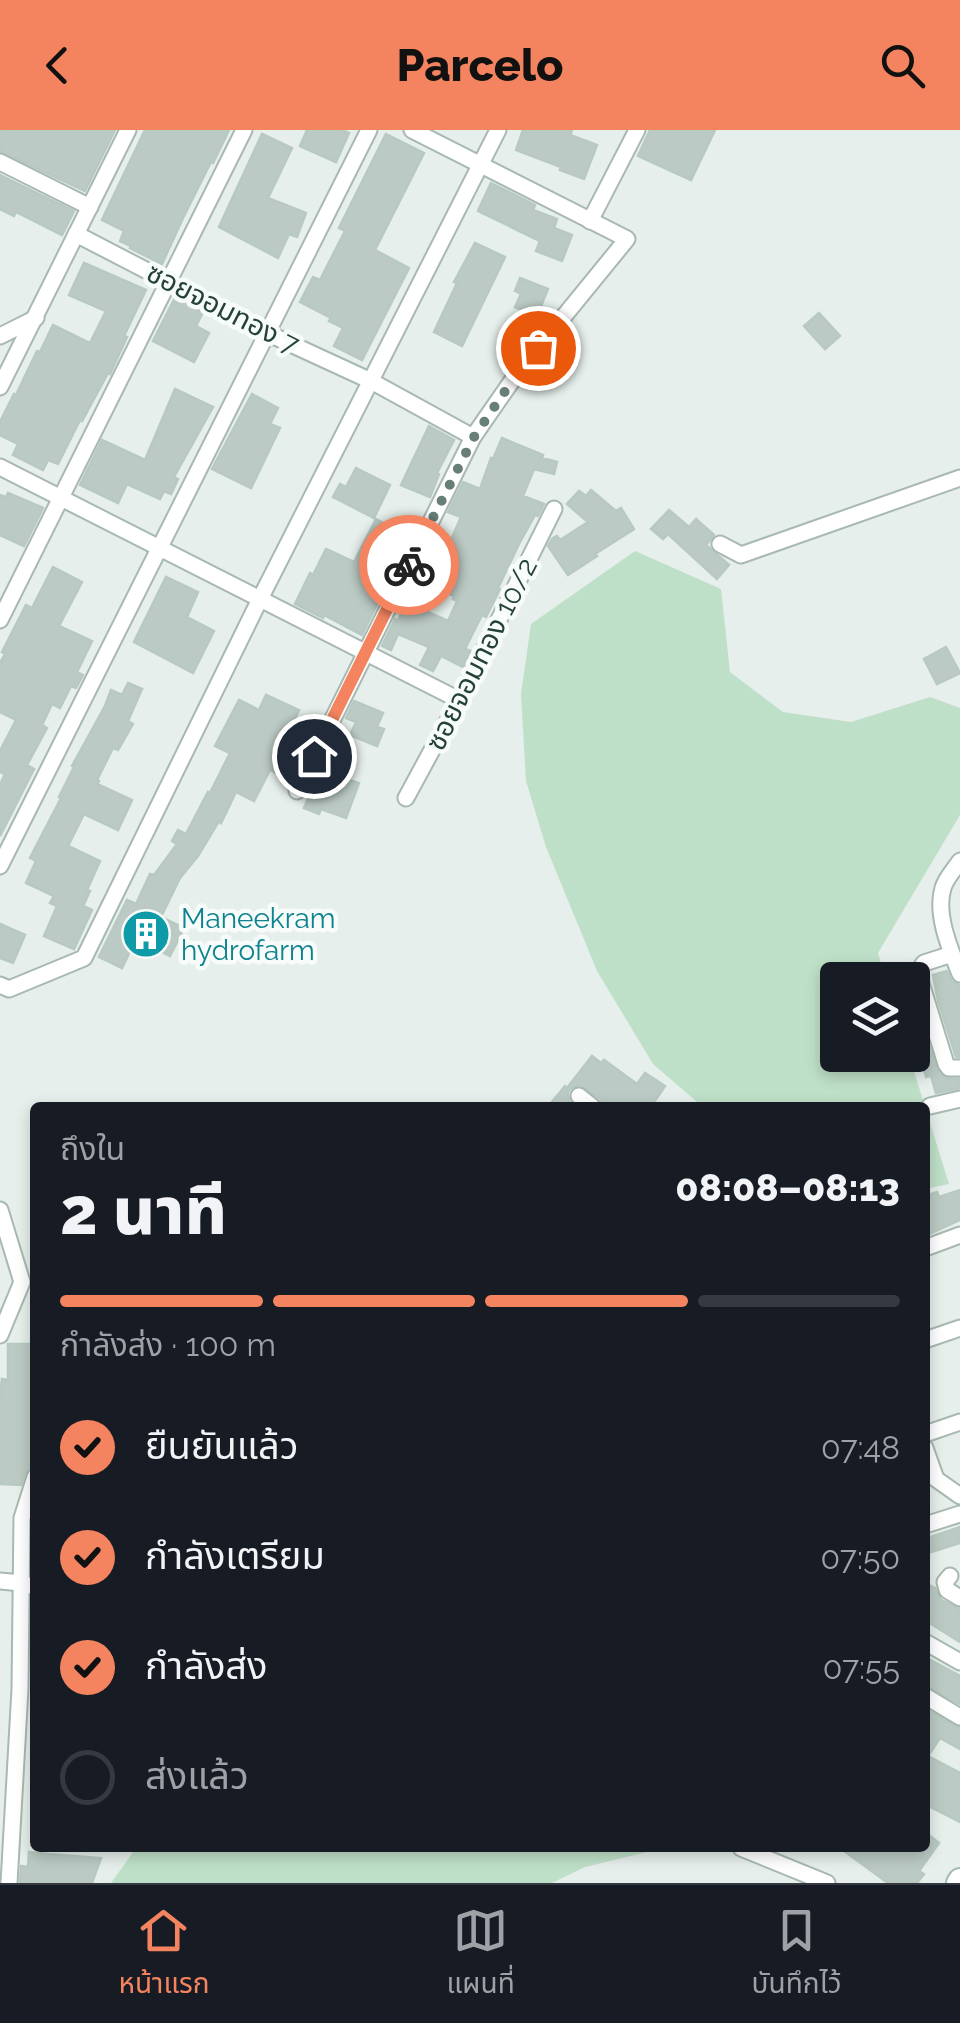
<!DOCTYPE html>
<html lang="th">
<head>
<meta charset="utf-8">
<style>
	body { margin:0; font-family:Raleway,"Noto Sans Thai",sans-serif; background:#20242c; color:#f1f3f6; height:100vh; display:flex; flex-direction:column; font-size:38px; white-space:nowrap }
	* { box-sizing:border-box; margin:0 }
	p { font-size:32px; color:#9ea1a6 }
	.icon { flex:none; width:55px; height:55px; fill:none; stroke:currentColor; stroke-width:2; stroke-linecap:round; stroke-linejoin:round }
	.map { position:relative; flex:1; overflow:hidden }
	.details { position:absolute; left:30px; top:972px; width:900px; height:750px; display:flex; flex-direction:column; background:#171b24; border-radius:10px; box-shadow:0 5px 15px #0003 }
	.details>* { flex:none }
	.tools { position:absolute; left:820px; top:832px; display:grid; gap:20px }
	.tools a { display:grid; place-items:center; width:110px; height:110px; border-radius:10px; background:#171b24; box-shadow:0 5px 15px #0003; font-size:50px }
	.pin { position:absolute; display:grid; place-items:center; width:85px; height:85px; color:#fff; margin:-42px; border:5px solid #fff; border-radius:50%; box-shadow:0 2px 10px #0007 }
	.courier { position:absolute; display:grid; place-items:center; width:100px; height:100px; margin:-50px; border:8px solid #f4845f; border-radius:50%; background:#fff; color:#222; box-shadow:0 2px 12px #0007 }
	.summary em { font-style:normal; font-weight:800 }
	.summary div { display:flex; flex-direction:column-reverse }
	.summary { display:flex; align-items:center; justify-content:space-between; height:170px; padding:0 30px }
	h1 { font-size:65px; font-weight:800; line-height:75px }
	.bar { display:grid; grid-template-columns:repeat(4,1fr); gap:15px 10px; align-content:center; height:120px; padding:0 30px }
	.bar i { height:12px; border-radius:8px; background:#363941 }
	.bar .on { background:#f4845f }
	.bar p { grid-column:span 4 }
	ol { padding:0 30px; list-style:none }
	li { display:flex; align-items:center; gap:30px; height:110px }
	li p { margin-inline-start:auto }
	li .icon { padding:10px; border-radius:50%; background:#f4845f; color:#111; stroke-width:4 }
	li:last-child { color:#9ea1a6 }
	li i { width:55px; height:55px; border:5px solid #363941; border-radius:50% }
	header { display:flex; justify-content:space-between; align-items:center; height:130px; padding:0 30px; background:#f4845f; color:#111; font-size:45px; font-weight:800 }
	.dock { display:flex; justify-content:space-around; align-items:center; height:140px; border-top:2px solid #363941; background:#171b24; font-size:28px; color:#9ea1a6 }
	.dock a { display:grid; justify-items:center; gap:5px }
	.dock .on { color:#f4845f }
	.map>svg:first-child { display:block }
	.green { fill:#bfe0c8 }
	.building { fill:#bbcac4; stroke:#b8c9c2; stroke-width:2.5 }
	.lines { fill:none; stroke-linecap:round; stroke-linejoin:round }
	.street-casing { stroke:#a8b8b2; stroke-width:19 }
	.secondary-casing { stroke:#a4bbb3; stroke-width:26 }
	.street { stroke:#fff; stroke-width:15 }
	.secondary { stroke:#fff; stroke-width:22 }
	.done { stroke:#687f78; stroke-width:10; stroke-dasharray:0 18 }
	.route { stroke:#f4845f; stroke-width:12 }
	.labels { text-anchor:middle; stroke-width:9; stroke-linejoin:round; paint-order:stroke }
	.street-label { font-size:28px; fill:#24423a; stroke:#f7fbf9 }
	.culture-label { font-size:28px; fill:#0d838f; stroke:#f7fbf9; text-anchor:start }
</style>
</head>
<body>
<header><svg class="icon" aria-label="back" viewBox="0 0 24 24"><path d="M15 5l-7 7 7 7"/></svg>Parcelo<svg class="icon" aria-label="search" viewBox="0 0 24 24"><circle cx="10" cy="10" r="6"/><path d="M15 15l6 6"/></svg></header>
<div class="map">
<svg width="960" height="1753" viewBox="0 0 960 1753">
	<rect width="100%" height="100%" fill="#e6efeb"/>
	<g class="green">
		<path d="M635 421 721 459 730 542 783 582 851 592 930 567 960 578V685L878 823 886 850H838V925H909L949 1054 925 1059V978L703 977 653 934 597 841 546 717 526 651 521 564 531 494Z"/>
		<path d="M136 1718H649L647 1722 585 1737 552 1753H111Z"/>
	</g>
	<g class="building">
		<path d="M0 0H115L85 61 0 21Z"/>
		<path d="M145 0H229L213 33 211 32 183 88 162 134 130 118 131 116 120 111 124 101 102 90Z"/>
		<path d="M307 0H342L349 3 336 32 300 16Z"/>
		<path d="M523 0H572L570 5 597 15 584 49 560 40 561 37 516 20Z"/>
		<path d="M650 0H715L691 50 638 26Z"/>
		<path d="M262 4 292 18 268 68 306 83 297 107 289 104 278 128 219 97Z"/>
		<path d="M386 4 424 23 375 120 409 138 362 230 334 216 343 198 329 191 331 188 300 172 313 147 320 150 345 101 339 98Z"/>
		<path d="M0 45 74 81 62 105 16 82 14 86 0 79Z"/>
		<path d="M491 53 535 75 533 80 557 89 554 98 572 105 562 131 536 121 540 111 478 81Z"/>
		<path d="M475 113 505 127 462 216 434 202 457 153 454 152Z"/>
		<path d="M84 133 146 160 124 206 127 207 110 244 108 243 82 291 80 290 58 334 48 330 43 340 13 325 18 314 0 305V292L14 264 16 265 37 221 40 222 53 195 90 213 106 181 69 165Z"/>
		<path d="M520 148 548 159 537 186 515 177 521 164 515 161Z"/>
		<path d="M175 168 203 182 196 196 209 203 194 232 153 211Z"/>
		<path d="M819 183 840 206 825 219 804 196Z"/>
		<path d="M175 259 213 277 174 347 178 349 171 364 164 361 160 369 127 354 118 373 80 355 102 310 145 330Z"/>
		<path d="M252 264 278 278 270 294 280 298 251 358 212 339Z"/>
		<path d="M429 296 454 310 437 343 439 344 430 367 401 355Z"/>
		<path d="M502 308 543 325 542 328 557 332 554 344 534 339 523 366 544 374 538 386 535 385 519 414 498 458 500 459 486 487 482 485 465 519 471 521 463 537 441 526 433 541 420 535 429 517 398 504 391 520 382 516 395 489 398 491 406 472 448 491 457 471 453 469 454 466 429 455 436 440 433 438 438 426 443 428 461 387 448 382 463 352 480 359 491 328 493 329Z"/>
		<path d="M356 338 390 355 374 388 333 367 340 354 346 357Z"/>
		<path d="M591 360 616 381 621 378 634 399 595 424 597 426 568 445 548 416 552 409 557 406 560 410 588 392 567 374 579 361 586 366Z"/>
		<path d="M8 363 43 378 24 416 0 405V365L6 367Z"/>
		<path d="M669 380 689 397 696 389 714 405 706 415 729 435 717 449 668 404 663 409 651 399Z"/>
		<path d="M376 389 407 406 388 441 374 435 366 455 383 462 362 505 324 485 323 488 295 474 310 443 313 445 326 419 354 432Z"/>
		<path d="M53 437 82 452 59 496 92 511 77 542 83 545 76 558 71 556 60 578 52 574 42 595 47 598 27 635 34 639 0 706V655L5 644 0 642V621L16 590 0 582V533L5 524 2 522 26 475 32 478Z"/>
		<path d="M166 447 198 462 187 487 214 501 193 543 134 512Z"/>
		<path d="M946 517 960 543 937 554 924 529Z"/>
		<path d="M128 553 142 559 128 591 133 594 118 620 113 618 97 650 99 651 97 654 132 670 118 700 84 684 68 716 100 731 87 760 90 761 83 776 92 780 74 819 44 806 57 776 50 773 54 766 26 753 36 731 30 728 61 668 59 667 74 637 72 636 105 576 111 560 122 565Z"/>
		<path d="M266 565 299 580 284 613 304 622 290 650 270 640 254 671 236 662 221 693 219 691 198 726 180 748 161 787 184 798 170 826 136 809 122 838 99 827 127 770 136 774 150 744 154 745 177 714 172 711 178 700 186 704 208 662 210 663 230 623 215 616 239 570 259 580Z"/>
		<path d="M354 571 383 583 377 597 384 599 377 616 350 605 356 592 346 588Z"/>
		<path d="M320 641 359 653 346 688 321 679 319 684 304 678Z"/>
		<path d="M0 794 25 805 13 833 0 828Z"/>
		<path d="M947 841 952 852 959 855 960 860V927H956L938 871 933 845Z"/>
		<path d="M916 877 937 940 945 948 960 949V958L936 963 931 946 926 947 912 896V878Z"/>
		<path d="M592 926 601 933 604 930 637 954 645 943 665 956 650 978H605L601 969 580 955 571 958 568 963 569 971 575 978H547L565 956 567 958Z"/>
		<path d="M960 1060V1090L925 1106V1066L937 1062 939 1067Z"/>
		<path d="M8 1214H35L34 1336 27 1339 21 1355 0 1354V1266L2 1249 8 1250Z"/>
		<path d="M960 1397V1413L925 1424V1409Z"/>
		<path d="M925 1453 935 1458 941 1470 960 1479V1512L925 1490Z"/>
		<path d="M925 1527 960 1546V1574L925 1555Z"/>
		<path d="M925 1579 960 1598V1619L940 1608 928 1626 960 1643V1692L925 1674Z"/>
		<path d="M925 1702 939 1713 919 1741 924 1744 917 1753H888L840 1718H925Z"/>
		<path d="M29 1722 48 1724 101 1728 92 1753H20L21 1736 28 1737Z"/>
	</g>
	<g class="lines">
		<g class="street-casing">
			<g id="street">
				<path d="M0 32 90 77"/>
				<path d="M590 91 637 0"/>
				<path d="M76 104 267 203 371 251 473 307"/>
				<path d="M0 206 36 188"/>
				<path d="M0 257 128 0"/>
				<path d="M0 337 459 570"/>
				<path d="M720 414 741 425 960 348"/>
				<path d="M0 490 244 0"/>
				<path d="M297 661 473 307 516 245 627 109 412 0"/>
				<path d="M406 668 459 570 554 379"/>
				<path d="M960 731C954 740 946 748 943 758 935 784 950 819 960 844"/>
				<path d="M0 736 369 0"/>
				<path d="M952 824 924 833 920 839 921 853 946 934 949 938H960"/>
				<path d="M0 855 9 859 84 828 260 469 498 0"/>
				<path d="M579 966 594 978"/>
				<path d="M930 976 960 969"/>
				<path d="M0 1080 22 1152 0 1205"/>
				<path d="M925 1118 960 1105"/>
				<path d="M925 1210 960 1198"/>
				<path d="M925 1304 960 1292"/>
				<path d="M925 1318 936 1349 960 1366"/>
				<path d="M925 1395 960 1384"/>
				<path d="M950 1446 945 1452 947 1460 960 1468"/>
				<path d="M0 1451 21 1453 35 1457"/>
				<path d="M925 1512 960 1532"/>
				<path d="M925 1566 960 1587"/>
				<path d="M741 1718 827 1753"/>
				<path d="M9 1753 20 1559 22 1388 35 1347"/>
			</g>
		</g>
		<g class="secondary-casing">
			<path id="secondary" d="M958 1753 960 1750"/>
		</g>
		<use href="#street" class="street"/>
		<use href="#secondary" class="secondary"/>
	</g>
	<g class="lines">
		<path class="done" d="M409 435 474 307 516 245 538 218"/>
		<path class="route" d="M314 626 409 435"/>
	</g>
	<defs>
		<g id="building-disc" transform="scale(2.5)"><circle r="9.5" fill="#0f9aa8" stroke="#f7fbf9"/><path d="M-4-6H4V6H1V3H-1V6H-4ZM-2.5-4.3h1.7v1.8h-1.7ZM.8-4.3h1.7v1.8H.8ZM-2.5-1h1.7V.8h-1.7ZM.8-1h1.7V.8H.8Z" fill="#fff"/></g>
	</defs>
	<g fill-rule="evenodd">
		<use href="#building-disc" x="146" y="804"/>
	</g>
	<g class="labels">
		<g class="street-label">
			<text transform="translate(223 178) rotate(27)" y="10">ซอยจอมทอง 7</text>
			<text transform="translate(481 524) rotate(-63)" y="10">ซอยจอมทอง 10/2</text>
		</g>
		<g class="culture-label">
			<text x="181" y="798">Maneekram<tspan x="181" dy="32">hydrofarm</tspan></text>
		</g>
	</g>
</svg>
<div class="tools">
<a><svg class="icon" aria-label="layers" viewBox="0 0 24 24"><path d="M12 4l9 5-9 5-9-5zM3 14l9 5 9-5"/></svg></a>
</div>
<div class="pin" style="left:538px;top:218px;background:#ea580c"><svg class="icon" aria-label="bag" viewBox="0 0 24 24"><path d="M5 8h14l-1 12H6zM9 8a3 3 0 0 1 6 0"/></svg></div>
<div class="pin" style="left:314px;top:626px;background:#1f2937"><svg class="icon" aria-label="home" viewBox="0 0 24 24"><path d="M3 11l9-7 9 7M6 9v11h12V9"/></svg></div>
<div class="courier" style="left:409px;top:435px"><svg class="icon" aria-label="bike" viewBox="0 0 24 24"><circle cx="6" cy="16" r="4"/><circle cx="18" cy="16" r="4"/><path d="M6 16l4-8h5l3 8M10 8l3 8H6M13 5h3"/></svg></div>
<section class="details">
<div class="summary"><div><h1>2 นาที</h1><p>ถึงใน</p></div><em>08:08–08:13</em></div>
<div class="bar"><i class="on"></i><i class="on"></i><i class="on"></i><i></i><p>กำลังส่ง · 100 m</p></div>
<ol>
<li><svg class="icon" aria-label="check" viewBox="0 0 24 24"><path d="M5 12l5 5 9-10"/></svg>ยืนยันแล้ว<p>07:48</p></li>
<li><svg class="icon" aria-label="check" viewBox="0 0 24 24"><path d="M5 12l5 5 9-10"/></svg>กำลังเตรียม<p>07:50</p></li>
<li><svg class="icon" aria-label="check" viewBox="0 0 24 24"><path d="M5 12l5 5 9-10"/></svg>กำลังส่ง<p>07:55</p></li>
<li><i></i>ส่งแล้ว</li>
</ol>
</section>
</div>
<nav class="dock">
<a class="on"><svg class="icon" aria-label="home" viewBox="0 0 24 24"><path d="M3 11l9-7 9 7M6 9v11h12V9"/></svg>หน้าแรก</a>
<a><svg class="icon" aria-label="map" viewBox="0 0 24 24"><path d="M3 6l6-2 6 2 6-2v14l-6 2-6-2-6 2zM9 4v14M15 6v14"/></svg>แผนที่</a>
<a><svg class="icon" aria-label="saved" viewBox="0 0 24 24"><path d="M7 4h10v16l-5-4-5 4z"/></svg>บันทึกไว้</a>
</nav>
</body>
</html>
